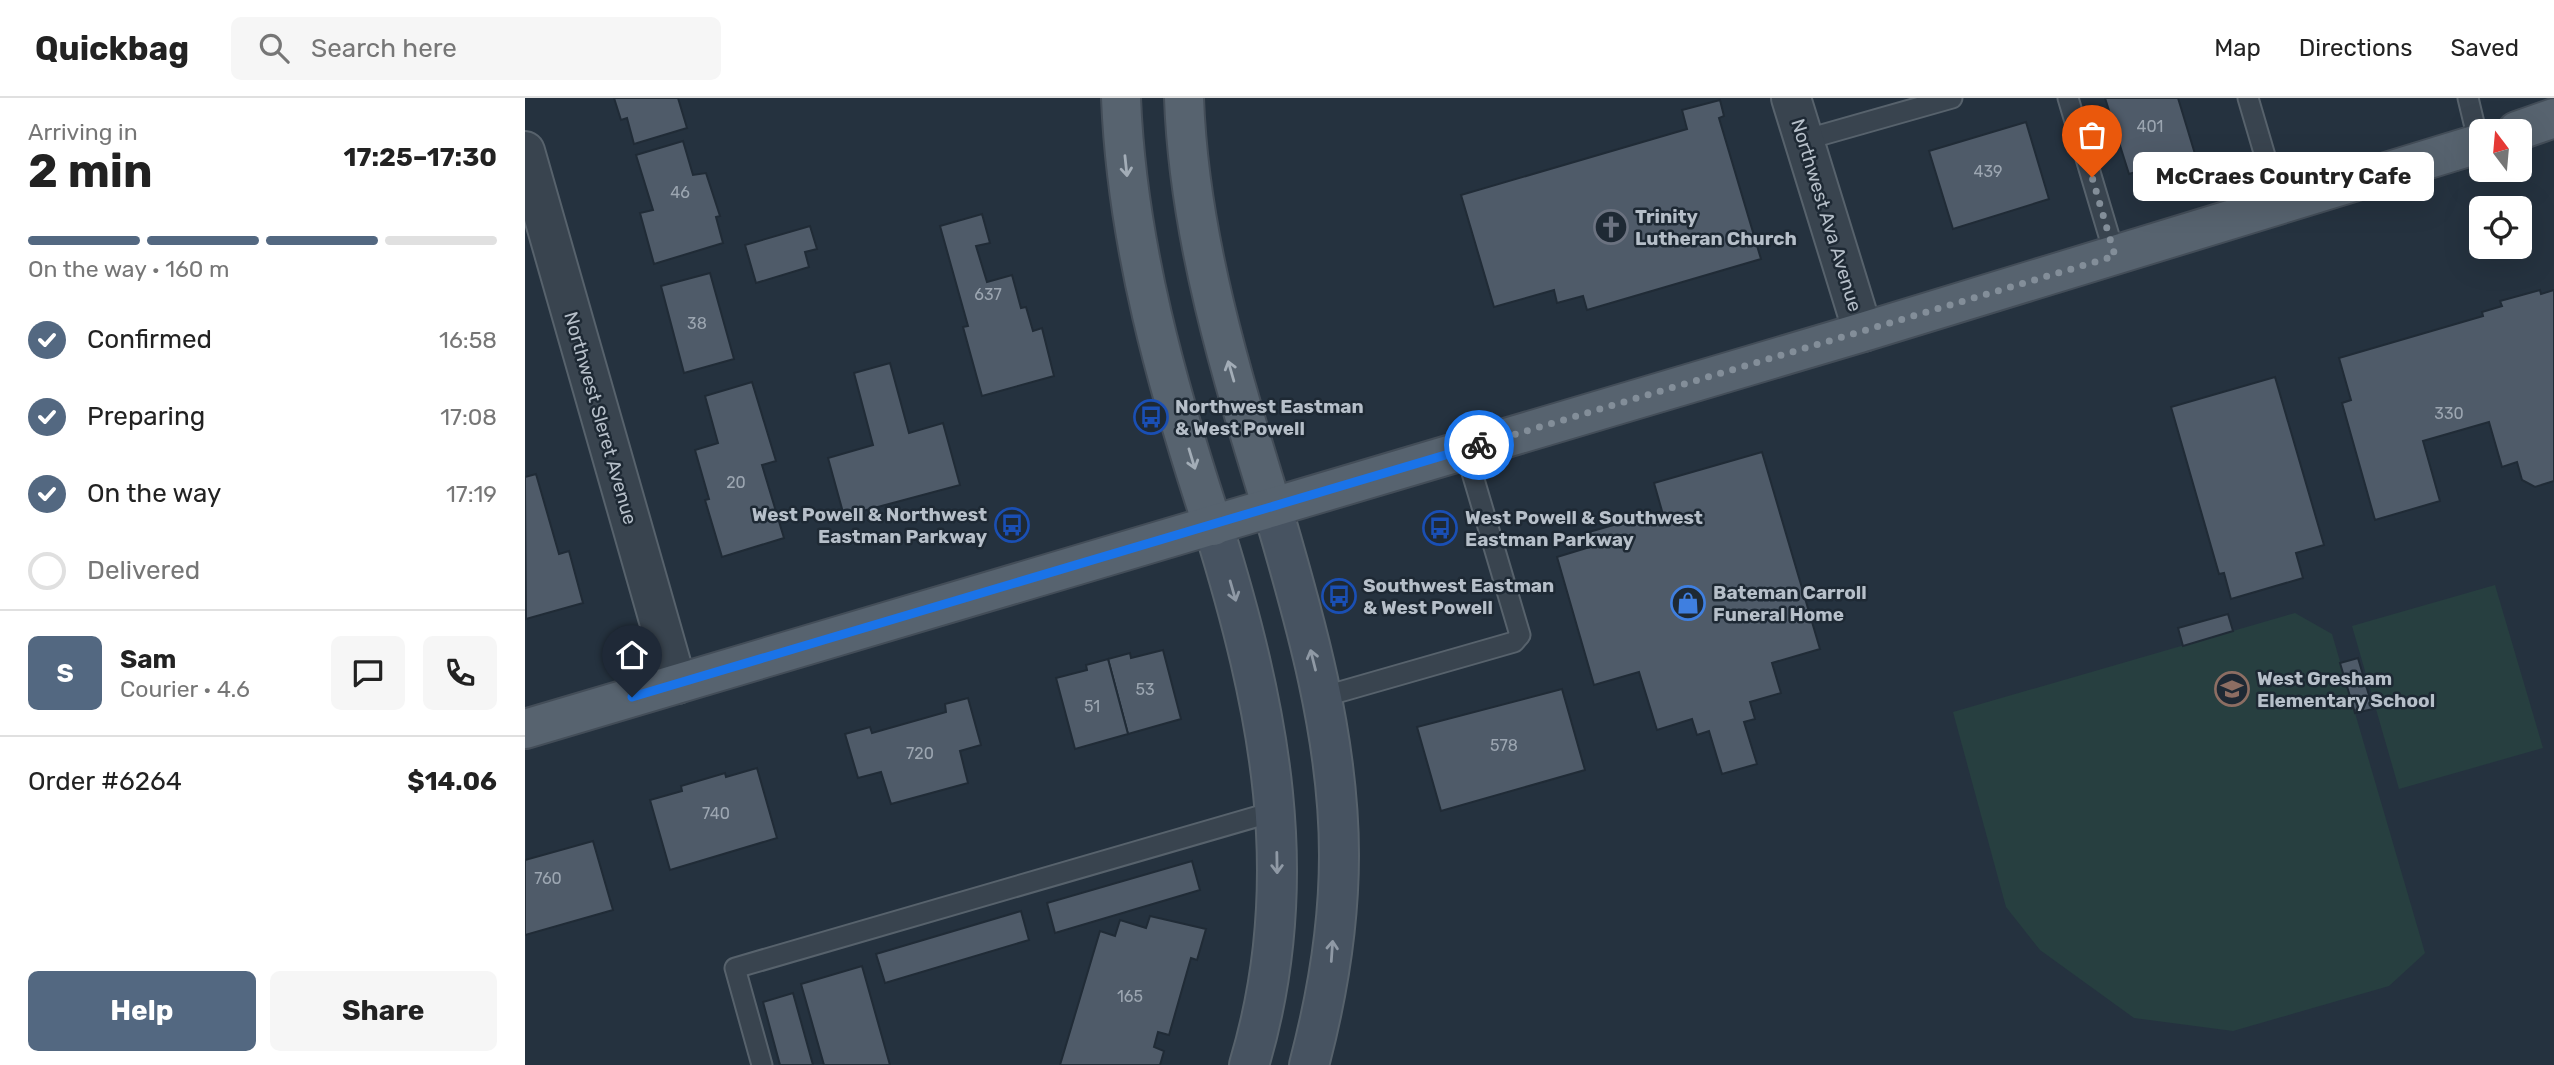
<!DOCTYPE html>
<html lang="en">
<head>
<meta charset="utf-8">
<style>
	body { margin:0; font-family:Rubik,sans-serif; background:#f6f6f6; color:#222; height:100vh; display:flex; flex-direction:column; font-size:26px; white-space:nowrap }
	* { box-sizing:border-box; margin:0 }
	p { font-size:23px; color:#767676 }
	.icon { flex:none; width:38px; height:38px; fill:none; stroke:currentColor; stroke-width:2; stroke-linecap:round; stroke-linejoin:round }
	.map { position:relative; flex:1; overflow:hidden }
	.panel { display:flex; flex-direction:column; background:#fff; width:525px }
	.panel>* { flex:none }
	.needle { width:46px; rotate:344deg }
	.tools { position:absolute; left:1944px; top:21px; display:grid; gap:14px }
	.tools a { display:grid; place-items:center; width:63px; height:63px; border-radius:10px; background:#fff; box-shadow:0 7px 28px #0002; font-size:35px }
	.pin { position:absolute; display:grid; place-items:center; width:60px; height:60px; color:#fff; margin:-72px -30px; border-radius:50% 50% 50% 0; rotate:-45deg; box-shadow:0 0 7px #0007 }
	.pin .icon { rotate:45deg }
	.courier { position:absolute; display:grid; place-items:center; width:70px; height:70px; margin:-35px; border:5px solid #1a73e8; border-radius:50%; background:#fff; color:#222; box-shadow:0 2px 9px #0007 }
	.bubble { position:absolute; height:49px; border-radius:10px; background:#fff; box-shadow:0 7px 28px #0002; font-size:23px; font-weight:700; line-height:49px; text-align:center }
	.headline em { font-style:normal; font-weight:700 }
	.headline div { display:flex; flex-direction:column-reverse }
	.headline { display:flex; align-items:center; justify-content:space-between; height:119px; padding:0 28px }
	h1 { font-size:46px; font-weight:700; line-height:52px }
	.bar { display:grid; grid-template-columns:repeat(4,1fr); gap:10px 7px; align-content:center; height:84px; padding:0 28px }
	.bar i { height:9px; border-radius:5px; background:#e0e0e0 }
	.bar .on { background:#536881 }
	.bar p { grid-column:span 4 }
	.line { display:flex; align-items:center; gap:18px; padding:0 28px; border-top:2px solid #e0e0e0 }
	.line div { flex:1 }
	.round { display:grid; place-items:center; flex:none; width:74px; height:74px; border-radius:10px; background:#f6f6f6 }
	ol { padding:0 28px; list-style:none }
	li { display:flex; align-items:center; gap:21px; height:77px }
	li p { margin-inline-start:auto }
	li .icon { padding:7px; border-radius:50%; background:#536881; color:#fff; stroke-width:4 }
	li:last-child { color:#767676 }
	li i { width:38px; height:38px; border:4px solid #e0e0e0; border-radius:50% }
	.button { display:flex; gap:14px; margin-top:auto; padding:14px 28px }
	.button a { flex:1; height:80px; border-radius:10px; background:#536881; color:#fff; font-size:28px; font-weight:700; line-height:80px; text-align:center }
	.button a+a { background:#f6f6f6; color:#222 }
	header { display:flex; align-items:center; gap:42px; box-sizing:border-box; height:98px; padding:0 35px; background:#fff; border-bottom:2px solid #e0e0e0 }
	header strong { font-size:33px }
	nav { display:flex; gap:38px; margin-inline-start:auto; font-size:24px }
	.search { width:490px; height:63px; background:#f6f6f6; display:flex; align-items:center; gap:18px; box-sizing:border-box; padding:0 24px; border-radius:10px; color:#767676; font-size:26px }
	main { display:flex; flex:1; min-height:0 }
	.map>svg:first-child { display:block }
	.grass { fill:#273f40 }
	.building { fill:#4f5b69; stroke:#202b36; stroke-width:2 }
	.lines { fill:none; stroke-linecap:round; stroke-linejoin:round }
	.lane-casing { stroke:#57626c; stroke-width:23 }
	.street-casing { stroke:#57626c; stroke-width:42 }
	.secondary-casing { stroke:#57626c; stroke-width:42 }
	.primary-casing { stroke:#434d58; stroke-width:42 }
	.lane { stroke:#39444f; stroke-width:19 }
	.street { stroke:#39444f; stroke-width:38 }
	.secondary { stroke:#475361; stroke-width:38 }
	.primary { stroke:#57636f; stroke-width:38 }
	.oneway { stroke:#a3adb7 }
	.oneway2 { stroke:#8f99a5 }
	.done { stroke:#838e99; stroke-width:7; stroke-dasharray:0 12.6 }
	.route { stroke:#1a73e8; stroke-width:9 }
	.labels { text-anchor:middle; stroke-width:5; stroke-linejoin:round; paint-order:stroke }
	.number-label { font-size:16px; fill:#9ca6b1 }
	.street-label { font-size:19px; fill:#b6bfc9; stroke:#1e2934 }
	.poi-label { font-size:19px; font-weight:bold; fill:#b6bfc9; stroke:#1e2934; text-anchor:start }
</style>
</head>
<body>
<header>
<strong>Quickbag</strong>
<div class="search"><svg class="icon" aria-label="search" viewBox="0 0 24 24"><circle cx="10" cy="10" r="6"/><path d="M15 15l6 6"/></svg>Search here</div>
<nav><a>Map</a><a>Directions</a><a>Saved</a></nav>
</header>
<main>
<section class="panel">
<div class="headline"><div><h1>2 min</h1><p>Arriving in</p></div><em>17:25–17:30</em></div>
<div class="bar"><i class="on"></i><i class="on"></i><i class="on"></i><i></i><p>On the way · 160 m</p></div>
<ol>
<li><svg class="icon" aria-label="check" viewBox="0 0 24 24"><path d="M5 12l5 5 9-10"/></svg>Confirmed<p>16:58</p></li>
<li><svg class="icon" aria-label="check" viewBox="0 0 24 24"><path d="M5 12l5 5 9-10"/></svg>Preparing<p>17:08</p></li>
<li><svg class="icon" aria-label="check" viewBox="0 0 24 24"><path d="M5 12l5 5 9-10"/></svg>On the way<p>17:19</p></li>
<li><i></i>Delivered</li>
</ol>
<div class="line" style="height:126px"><b class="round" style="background:#536881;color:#fff">S</b><div><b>Sam</b><p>Courier · 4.6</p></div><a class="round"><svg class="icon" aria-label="chat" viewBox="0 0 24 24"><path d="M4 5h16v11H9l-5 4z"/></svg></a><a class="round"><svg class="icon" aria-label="phone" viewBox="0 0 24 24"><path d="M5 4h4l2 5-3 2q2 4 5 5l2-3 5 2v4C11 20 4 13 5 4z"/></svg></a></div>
<div class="line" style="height:91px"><div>Order #6264</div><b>$14.06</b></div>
<div class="button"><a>Help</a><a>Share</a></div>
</section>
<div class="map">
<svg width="2029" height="967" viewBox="0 0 2029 967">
	<rect width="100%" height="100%" fill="#25323f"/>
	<g class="grass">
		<path d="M1970 487 2018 650 1874 691 1827 528Z"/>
		<path d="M1770 515 1807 536 1900 855 1864 888 1708 933 1609 920 1515 852 1481 809 1428 614Z"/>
	</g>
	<g class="building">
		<path d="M89 0H153L162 30 109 46 102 20 96 22Z"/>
		<path d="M1580 0H1653L1670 56 1604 76Z"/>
		<path d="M1195 2 1199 18 1194 20 1236 161 1062 212 1058 198 1032 205 1029 192 969 209 936 97 1162 31 1157 12Z"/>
		<path d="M1501 24 1524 101 1428 131 1404 53Z"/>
		<path d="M158 43 168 77 181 75 195 118 191 119 198 145 129 166 115 115 128 112 111 57Z"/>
		<path d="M457 116 465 145 451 148 462 184 487 177 496 210 501 209 508 233 517 230 529 278 457 298 438 229 443 228 415 128Z"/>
		<path d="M285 128 292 151 280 154 284 169 231 185 220 147Z"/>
		<path d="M185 175 209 261 159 275 136 188Z"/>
		<path d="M2015 192 2016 196 2029 192V383L2010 389 1997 382 1992 364 1977 369 1964 324 1898 343 1915 403 1850 422 1817 305 1826 302 1814 260 1958 218 1957 214 1977 208 1975 203Z"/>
		<path d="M365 265 384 335 418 325 435 387 319 418 303 360 348 347 329 275Z"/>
		<path d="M1750 279 1799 447 1771 455 1778 480 1706 501 1699 475 1694 476 1646 309Z"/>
		<path d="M227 284 251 363 237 367 259 440 197 459 180 402 184 401 170 352 193 345 180 298Z"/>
		<path d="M1237 354 1295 551 1247 565 1256 595 1225 604 1230 621 1219 624 1232 666 1197 676 1184 633 1172 637 1167 621 1132 632 1114 574 1069 587 1032 459 1068 448 1064 434 1137 413 1129 385Z"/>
		<path d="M11 376 34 456 44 453 58 505 1 521 0 379Z"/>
		<path d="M1703 516 1708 533 1658 548 1653 530Z"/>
		<path d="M638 552 656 621 603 636 583 561 605 555 606 560Z"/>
		<path d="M1833 560 1848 611 1830 615 1815 565Z"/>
		<path d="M583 561 603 636 550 651 531 580 562 572 561 567Z"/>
		<path d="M1037 591 1060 672 916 713 892 629Z"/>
		<path d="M443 600 456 647 435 653 443 685 366 706 356 674 333 680 320 636 345 629 347 635 421 614 420 606Z"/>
		<path d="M232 670 252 740 145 772 125 702 157 693 156 688 200 675 201 679Z"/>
		<path d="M68 743 88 812 0 837V762Z"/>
		<path d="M667 763 675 792 530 835 522 805Z"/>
		<path d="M496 813 504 842 360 885 351 856Z"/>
		<path d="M625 818 681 831 672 862 666 860 644 937 633 934 629 949 639 953 635 967H535L575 833 590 838 595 822 621 830Z"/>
		<path d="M337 868 365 967H299L276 886Z"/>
		<path d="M268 895 288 967H255L238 904Z"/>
	</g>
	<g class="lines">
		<g class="lane-casing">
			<g id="lane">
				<path d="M1543 0 1590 158"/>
				<path d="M1723 0 1755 109"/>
				<path d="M1943 0 1954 46"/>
				<path d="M1279 42 1427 0"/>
				<path d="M797 599 989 544 995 537 940 351"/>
				<path d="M237 967 210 870 751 713"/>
			</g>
		</g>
		<g class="street-casing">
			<g id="street">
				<path d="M1266 0 1338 234"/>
				<path d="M0 53 152 586"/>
			</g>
		</g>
		<g class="secondary-casing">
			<g id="secondary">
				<path d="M747 409C780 521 814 639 814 757 814 828 802 899 784 967"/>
				<path d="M688 428C744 608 780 781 724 967"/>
			</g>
		</g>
		<g class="primary-casing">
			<g id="primary">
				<path d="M596 0C602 147 642 289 688 428"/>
				<path d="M659 0C664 140 706 276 747 409"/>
				<path d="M1992 33 2029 20"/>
				<path d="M0 631 1338 234 1956 45"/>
			</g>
		</g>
		<use href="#lane" class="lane"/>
		<use href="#street" class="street"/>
		<use href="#secondary" class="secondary"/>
		<use href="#primary" class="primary"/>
	</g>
	<defs><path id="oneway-shaft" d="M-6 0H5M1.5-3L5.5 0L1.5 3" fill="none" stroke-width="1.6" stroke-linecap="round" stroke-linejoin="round" transform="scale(1.75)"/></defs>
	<g class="oneway">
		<use href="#oneway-shaft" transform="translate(601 68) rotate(84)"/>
		<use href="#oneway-shaft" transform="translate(706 273) rotate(-106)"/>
		<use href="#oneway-shaft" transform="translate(667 361) rotate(73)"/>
	</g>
	<g class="oneway2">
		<use href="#oneway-shaft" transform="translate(708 493) rotate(74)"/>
		<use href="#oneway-shaft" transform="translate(788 562) rotate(-104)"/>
		<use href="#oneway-shaft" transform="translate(752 765) rotate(89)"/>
		<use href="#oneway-shaft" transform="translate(807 853) rotate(-86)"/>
	</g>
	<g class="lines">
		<path class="done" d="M954 347 1590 158 1567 79"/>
		<path class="route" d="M107 599 954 347"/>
	</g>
	<defs>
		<g id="church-ring" transform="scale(1.75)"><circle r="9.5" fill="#1e2934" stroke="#6b7280" stroke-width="1.5"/><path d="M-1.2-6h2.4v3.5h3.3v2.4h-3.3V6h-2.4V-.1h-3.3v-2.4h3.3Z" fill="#6b7280"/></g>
		<g id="bus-ring" transform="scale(1.75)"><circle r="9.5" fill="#1e2934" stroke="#1a4fb4" stroke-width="1.5"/><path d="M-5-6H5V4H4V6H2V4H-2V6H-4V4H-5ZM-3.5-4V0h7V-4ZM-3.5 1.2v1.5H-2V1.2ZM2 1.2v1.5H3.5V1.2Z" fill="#1a4fb4"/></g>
		<g id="shop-ring" transform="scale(1.75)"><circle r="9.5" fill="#1e2934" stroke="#3f7fe0" stroke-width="1.5"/><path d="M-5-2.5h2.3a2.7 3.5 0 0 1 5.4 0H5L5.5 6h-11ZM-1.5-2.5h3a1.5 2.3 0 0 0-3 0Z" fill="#3f7fe0"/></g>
		<g id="school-ring" transform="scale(1.75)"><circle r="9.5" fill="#1e2934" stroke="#8d6e63" stroke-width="1.5"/><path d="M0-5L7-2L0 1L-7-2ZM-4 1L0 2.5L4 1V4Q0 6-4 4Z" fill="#8d6e63"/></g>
	</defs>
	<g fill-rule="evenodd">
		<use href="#church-ring" x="1086" y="129"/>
		<use href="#bus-ring" x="626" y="319"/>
		<use href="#bus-ring" x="487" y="427"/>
		<use href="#bus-ring" x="915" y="430"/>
		<use href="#bus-ring" x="814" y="498"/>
		<use href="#shop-ring" x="1163" y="505"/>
		<use href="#school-ring" x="1707" y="591"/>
	</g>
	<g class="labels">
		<g class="number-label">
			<text x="1625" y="34">401</text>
			<text x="1463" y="79">439</text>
			<text x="155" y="100">46</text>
			<text x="463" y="202">637</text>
			<text x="172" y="231">38</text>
			<text x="1924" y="321">330</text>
			<text x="211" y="390">20</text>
			<text x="620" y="597">53</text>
			<text x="567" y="614">51</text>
			<text x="979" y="653">578</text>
			<text x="395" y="661">720</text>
			<text x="191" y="721">740</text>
			<text x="23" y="786">760</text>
			<text x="605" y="904">165</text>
		</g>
		<g class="street-label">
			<text transform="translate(1302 117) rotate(73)" y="7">Northwest Ava Avenue</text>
			<text transform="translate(76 320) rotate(74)" y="7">Northwest Sleret Avenue</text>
		</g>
		<g class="poi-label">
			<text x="1110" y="125">Trinity<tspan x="1110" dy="22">Lutheran Church</tspan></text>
			<text x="650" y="315">Northwest Eastman<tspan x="650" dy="22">&amp; West Powell</tspan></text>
			<text x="462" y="423" text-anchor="end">West Powell &amp; Northwest<tspan x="462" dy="22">Eastman Parkway</tspan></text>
			<text x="940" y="426">West Powell &amp; Southwest<tspan x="940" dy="22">Eastman Parkway</tspan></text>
			<text x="838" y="494">Southwest Eastman<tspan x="838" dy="22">&amp; West Powell</tspan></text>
			<text x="1188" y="501">Bateman Carroll<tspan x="1188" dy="22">Funeral Home</tspan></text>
			<text x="1732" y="587">West Gresham<tspan x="1732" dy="22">Elementary School</tspan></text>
		</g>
	</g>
</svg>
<div class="tools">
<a><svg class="needle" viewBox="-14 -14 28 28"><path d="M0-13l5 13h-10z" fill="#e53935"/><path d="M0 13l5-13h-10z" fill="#767676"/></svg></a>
<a><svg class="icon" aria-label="locate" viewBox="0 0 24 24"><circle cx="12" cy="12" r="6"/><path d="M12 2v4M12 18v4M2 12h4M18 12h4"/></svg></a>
</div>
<div class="pin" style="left:1567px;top:79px;background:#ea580c"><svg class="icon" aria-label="bag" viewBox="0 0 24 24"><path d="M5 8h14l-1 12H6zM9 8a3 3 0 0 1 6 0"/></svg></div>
<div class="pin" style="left:107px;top:599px;background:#1f2937"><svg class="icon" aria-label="home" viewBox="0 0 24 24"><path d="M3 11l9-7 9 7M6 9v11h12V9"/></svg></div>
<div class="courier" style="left:954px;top:347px"><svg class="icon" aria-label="bike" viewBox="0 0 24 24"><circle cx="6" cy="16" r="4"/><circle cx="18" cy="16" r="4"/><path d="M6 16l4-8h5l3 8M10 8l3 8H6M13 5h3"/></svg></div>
<div class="bubble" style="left:1608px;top:54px;width:301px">McCraes Country Cafe</div>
</div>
</main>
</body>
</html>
